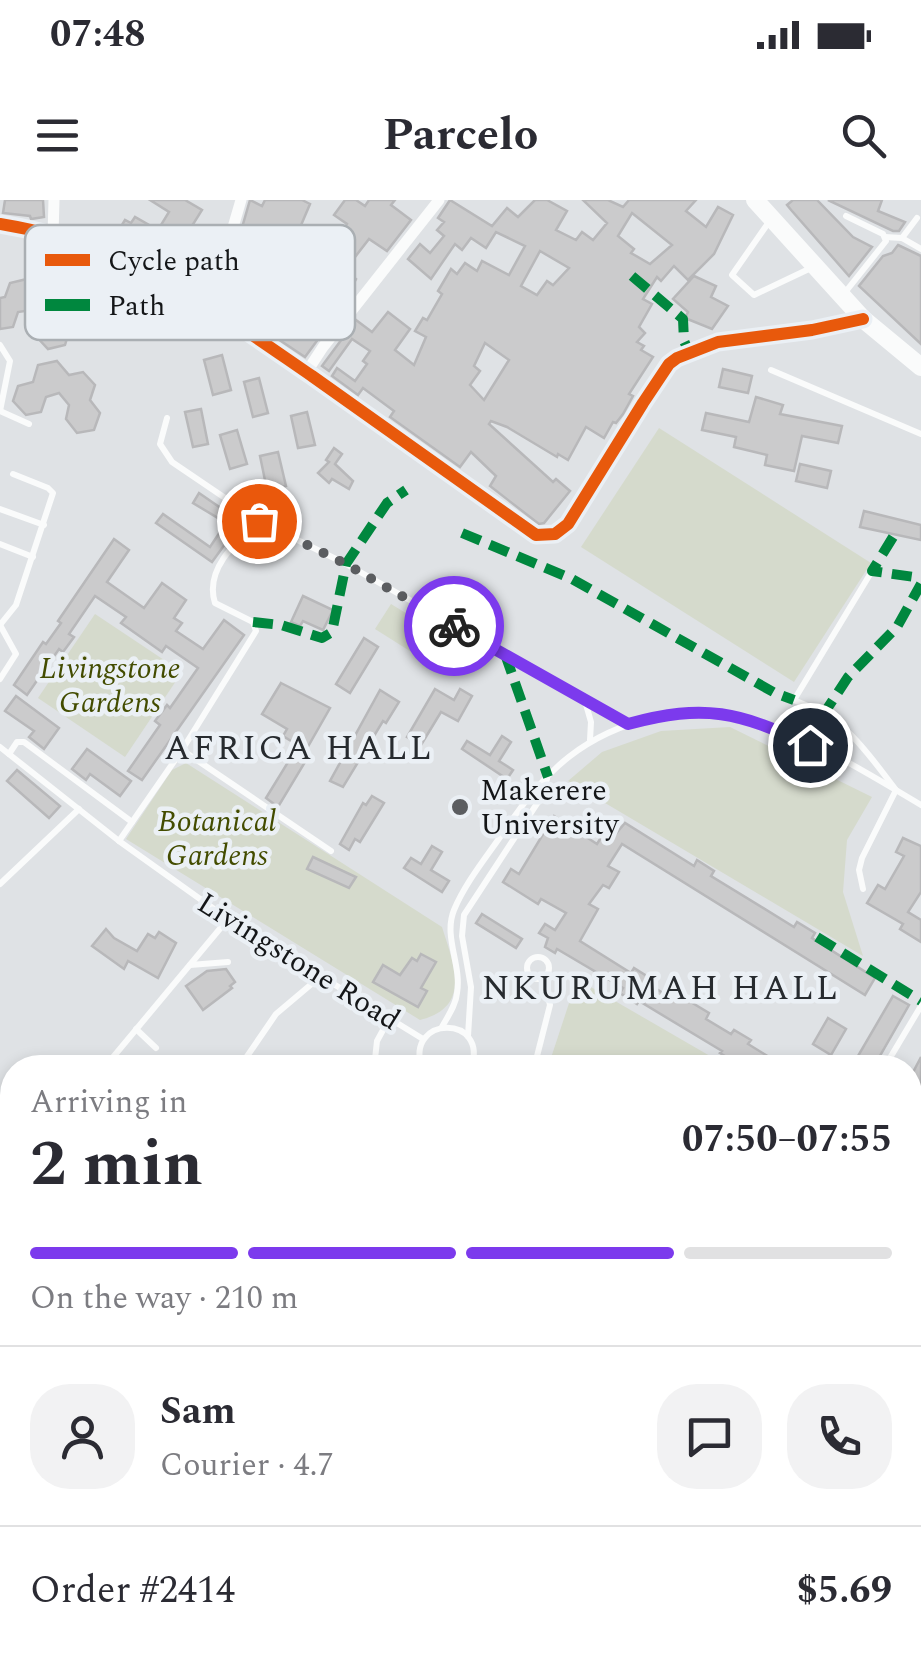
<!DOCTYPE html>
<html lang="en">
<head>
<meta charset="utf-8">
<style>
	body { margin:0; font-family:Spectral,serif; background:#f2f2f3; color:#2b2b33; height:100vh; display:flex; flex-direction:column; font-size:38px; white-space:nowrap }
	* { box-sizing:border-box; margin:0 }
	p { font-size:32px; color:#7c7c81 }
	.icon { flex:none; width:55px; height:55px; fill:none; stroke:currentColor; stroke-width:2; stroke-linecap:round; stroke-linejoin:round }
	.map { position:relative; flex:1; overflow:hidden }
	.details { position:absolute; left:0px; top:855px; width:922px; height:620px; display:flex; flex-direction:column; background:#fff; border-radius:40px 40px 0 0; box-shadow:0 5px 15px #0003 }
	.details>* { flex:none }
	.pin { position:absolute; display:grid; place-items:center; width:85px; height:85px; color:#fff; margin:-42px; border:5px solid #fff; border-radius:50%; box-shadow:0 2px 10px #0007 }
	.courier { position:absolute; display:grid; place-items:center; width:100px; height:100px; margin:-50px; border:8px solid #7c3aed; border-radius:50%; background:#fff; color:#222; box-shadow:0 2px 12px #0007 }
	.headline em { font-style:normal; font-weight:700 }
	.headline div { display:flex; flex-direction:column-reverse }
	.headline { display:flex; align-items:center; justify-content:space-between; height:170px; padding:0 30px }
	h1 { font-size:65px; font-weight:700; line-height:75px }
	.bar { display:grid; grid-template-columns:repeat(4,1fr); gap:15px 10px; align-content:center; height:120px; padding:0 30px }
	.bar i { height:12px; border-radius:8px; background:#e1e1e2 }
	.bar .on { background:#7c3aed }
	.bar p { grid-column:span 4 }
	.line { display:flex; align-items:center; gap:25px; padding:0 30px; border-top:2px solid #e1e1e2 }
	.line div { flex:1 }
	.round { display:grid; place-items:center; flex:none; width:105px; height:105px; border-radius:40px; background:#f2f2f3 }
	.status { display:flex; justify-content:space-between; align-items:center; height:70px; padding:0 50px; background:#fff; direction:ltr }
	.status svg { height:28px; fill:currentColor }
	header { display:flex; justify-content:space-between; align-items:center; height:130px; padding:0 30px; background:#fff; font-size:45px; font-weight:700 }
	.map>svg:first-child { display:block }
	.green { fill:#d5dacc }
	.building { fill:#cbcbcc; stroke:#b8b8ba; stroke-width:2.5; fill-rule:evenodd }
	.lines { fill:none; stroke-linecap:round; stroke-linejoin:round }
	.service { stroke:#fafbfb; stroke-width:6 }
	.minor { stroke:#fafbfb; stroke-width:11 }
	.tertiary { stroke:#fafbfb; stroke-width:15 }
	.primary { stroke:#fafbfb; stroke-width:18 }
	.quiet { stroke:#00873e; stroke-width:10; stroke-dasharray:20 10; stroke-linecap:butt }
	.cycleway-casing { stroke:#ebf0f5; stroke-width:19 }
	.cycleway { stroke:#e8590c; stroke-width:12 }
	.done { stroke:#5b5d60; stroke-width:10; stroke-dasharray:0 18 }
	.route { stroke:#7c3aed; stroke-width:12 }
	.poi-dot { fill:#5b5d60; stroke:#ebf0f5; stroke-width:4 }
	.labels { text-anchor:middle; stroke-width:9; stroke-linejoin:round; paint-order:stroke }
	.park-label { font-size:30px; font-style:italic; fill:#434c00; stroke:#ebf0f5 }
	.poi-label { font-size:30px; fill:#141618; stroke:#ebf0f5; text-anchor:start }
	.street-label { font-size:30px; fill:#141618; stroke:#ebf0f5 }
	.quarter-label { font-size:35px; letter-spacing:2.5px; fill:#272b2f; stroke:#ebf0f5 }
	.key { fill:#ebf0f5; stroke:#aaafb3; stroke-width:2.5 }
	.key-label { font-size:28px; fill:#141618 }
</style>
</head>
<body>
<div class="status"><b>07:48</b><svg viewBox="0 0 49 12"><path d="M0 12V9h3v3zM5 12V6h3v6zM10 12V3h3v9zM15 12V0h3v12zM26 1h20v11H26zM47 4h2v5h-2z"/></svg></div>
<header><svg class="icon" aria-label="menu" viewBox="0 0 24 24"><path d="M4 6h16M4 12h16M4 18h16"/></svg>Parcelo<svg class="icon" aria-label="search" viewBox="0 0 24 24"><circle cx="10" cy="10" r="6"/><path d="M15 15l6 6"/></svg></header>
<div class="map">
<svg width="921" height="1475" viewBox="0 0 921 1475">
	<rect width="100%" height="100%" fill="#dfe2e5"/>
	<g class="green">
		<path d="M659 228 871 363 794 482 581 347Z"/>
		<path d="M391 404 448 439 432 465 375 429Z"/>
		<path d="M95 414 182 472 125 557 38 498Z"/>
		<path d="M730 527 872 597 847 640 843 692 863 756 568 581 602 552 661 531Z"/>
		<path d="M186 563 442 727C454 765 472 807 420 820L126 639 172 570Z"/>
		<path d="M577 779 729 867H548Z"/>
	</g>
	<g class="building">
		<path d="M5 0H43L44 17 31 19 30 16 3 13Z"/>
		<path d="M150 0H185L202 10 180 45 206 58 194 85 186 80 189 72 154 54 160 43 137 30 127 46 114 38 125 20 131 23 135 17 158 30 169 12Z"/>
		<path d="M250 0 262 6 265 0H302L310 4 293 44 307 54 315 43 326 51 316 64 334 77 341 67 356 79 342 107 325 96 315 112 330 123 305 157 224 103 229 96 224 92 233 79 228 76ZM281 65 298 78 287 93 295 99 280 121 266 105 270 100 261 92Z"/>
		<path d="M345 0H356L365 6 369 0H395L391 5 411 20 387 51 369 39 355 57 335 45 347 24 334 15Z"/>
		<path d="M450 0 492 26 507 8 518 17 535 0H547L567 11 556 30 576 40 582 32 593 40 607 23 583 0H608L623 7 629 0H696L686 11 706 27 718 7 733 15 714 54 688 80 674 66 661 81 657 77 643 99 652 104 639 127 645 133 637 142 644 146 641 150 653 157 629 194 633 196 623 214 616 223 613 222 604 238 586 227 568 260 558 254 557 257 507 227 491 221 489 224 553 282 556 279 570 291 544 323 539 324 490 286 496 276 471 252 460 267 390 217 394 211 363 188 358 195 332 176 337 168 355 181 367 164 363 161 370 151 352 139 329 171 322 166 356 120 372 132 388 112 410 129 395 150 414 165 426 137 415 131 423 118 427 120 442 94 438 91 451 69 457 74 465 63 477 71 482 61 509 75 525 46 496 32 486 48 471 38 462 50 455 44 431 79 408 59 420 44 430 53 444 36 437 30 444 22 438 18ZM632 13 672 45 650 64 631 53 634 49 618 36ZM540 51 569 68 553 85 547 81 537 95 521 86ZM485 143 509 160 484 200 470 185 480 171 474 166Z"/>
		<path d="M793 0H817L853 37 872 47 849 76 792 11 787 5Z"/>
		<path d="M828 0H882L878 11 905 22 899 31H893Z"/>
		<path d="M898 45 921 56V144L859 86 883 56 892 53Z"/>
		<path d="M694 76 716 86 711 97 728 106 712 129 685 118 688 112 673 99Z"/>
		<path d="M27 79 38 91 55 87 66 101 60 116 70 128 65 145 48 149 35 135 40 121 31 110 18 112 13 127 0 129V98L5 97 10 83Z"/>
		<path d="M222 155 231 190 213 195 204 160Z"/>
		<path d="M57 161 69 175 83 172 95 185 90 200 100 213 94 230 77 233 66 219 69 205 59 193 46 197 41 212 26 215 13 201 18 186 33 182 38 165Z"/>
		<path d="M723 169 752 176 748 193 719 187Z"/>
		<path d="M259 178 268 213 253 217 244 182Z"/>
		<path d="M756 197 783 205 780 214 842 226 838 243 802 236 794 271 765 265 767 255 734 247 736 237 702 230 706 213 749 222Z"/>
		<path d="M201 209 208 244 193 247 185 212Z"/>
		<path d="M307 212 315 245 298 248 291 216Z"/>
		<path d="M237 230 247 264 230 269 220 235Z"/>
		<path d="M334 248 342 254 335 264 353 281 349 289 332 279 329 283 318 273 329 262 326 260Z"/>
		<path d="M278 252 286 286 267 290 260 256Z"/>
		<path d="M800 264 831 271 827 288 796 281Z"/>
		<path d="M199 293 241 322 212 362 156 323 163 314 210 347 226 323 193 303Z"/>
		<path d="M864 311 921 325V340L860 327Z"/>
		<path d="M114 339 129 350 107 382 144 408 162 383 186 400 174 418 182 423 176 431 203 449 224 420 244 435 142 580 128 571 160 525 155 521 167 505 170 508 198 468 166 446 162 452 121 423 126 417 95 396 69 434 74 437 63 452 59 449 27 495 14 485 43 442 46 444 61 423 58 421Z"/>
		<path d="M303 396 333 410 323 430 303 421 300 426 291 422Z"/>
		<path d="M364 438 378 447 350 493 336 484Z"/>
		<path d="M281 483 330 508 306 550 283 536 287 529 262 514Z"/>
		<path d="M435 489 454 500 460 489 472 496 458 521 441 512 421 545 407 537Z"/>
		<path d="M380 490 399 502 386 523 383 521 343 587 330 581Z"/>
		<path d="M16 496 59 528 44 549 29 537 34 531 5 511Z"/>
		<path d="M502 536 511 542 499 561 513 570 507 579 462 549 467 541 490 555Z"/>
		<path d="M87 549 131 581 120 596 90 574 86 580 72 569Z"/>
		<path d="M293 554 305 562 278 607 266 598Z"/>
		<path d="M17 570 60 606 49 618 7 581Z"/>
		<path d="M372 596 384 603 360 642 355 639 349 650 340 644 363 603 366 605Z"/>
		<path d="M554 616 597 644 605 631 614 636 625 623 694 666 697 660 714 671 711 676 794 727 797 722 815 733 812 738 875 778 865 795 622 644 608 666 619 672 609 688 603 685 589 704 598 709 580 741 631 773 634 768 653 780 650 785 676 801 679 795 709 813 706 819 731 834 734 830 751 840 748 844 787 868H750L740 862 738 864 720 853 722 851 639 801 637 804 620 793 623 788 557 749 555 753 545 747 548 738 539 733 545 724 555 730 566 713 541 699 538 704 503 682 511 669 519 674Z"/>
		<path d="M903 638 921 646V692L908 712 921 720V742L900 729 903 724 867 703 878 685 885 689 904 656 896 652Z"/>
		<path d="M432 646 442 652 431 670 449 681 442 692 404 668 411 658 421 664Z"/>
		<path d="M313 657 356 677 349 688 307 669Z"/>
		<path d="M482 714 522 739 516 748 476 723Z"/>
		<path d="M106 729 114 738 137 751 148 734 155 738 159 732 176 743 158 778 128 761 124 769 92 746Z"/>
		<path d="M421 754 436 762 421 788 427 791 418 807 373 782 383 765 400 775 412 758 417 761Z"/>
		<path d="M226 769 235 782 230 786 232 788 203 810 186 786 207 771Z"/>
		<path d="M893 796 909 805 873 868H851Z"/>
		<path d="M828 818 846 829 831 855 813 844Z"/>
		<path d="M921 857V938L910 933V878Z"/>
		<path d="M361 1462H396L413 1467 414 1462H439L435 1475H357Z"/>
		<path d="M469 1462H532L543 1467 540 1475H466Z"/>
	</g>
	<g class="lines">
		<g class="service">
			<path d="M771 19 732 75 754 95 811 68"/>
			<path d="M885 37 902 38 921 49"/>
			<path d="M902 38 917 18"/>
			<path d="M843 95 886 41 883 34 846 16"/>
			<path d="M0 145 10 161 0 211"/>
			<path d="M771 170 921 234"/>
			<path d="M0 211 29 224"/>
			<path d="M167 218 160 244 172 262 259 321 346 364 627 523"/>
			<path d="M0 309 44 325"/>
			<path d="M0 344 33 357"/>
			<path d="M0 425 16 405 53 293 48 288 13 274"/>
			<path d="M0 425 16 454 0 479"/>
			<path d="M585 501 591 522 590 540"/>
			<path d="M0 547 119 641 228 719 423 839"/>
			<path d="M182 550 331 651"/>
			<path d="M9 554 17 542H24L132 622"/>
			<path d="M119 641 182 550 256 431 253 422 215 403C204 369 237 341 259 321"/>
			<path d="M0 684 79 609"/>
			<path d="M863 689 859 670 862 658 896 590C862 546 848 521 794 500L872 371"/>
			<circle cx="538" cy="768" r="11"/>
			<path d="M190 765 228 762"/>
			<path d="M442 827C448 816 456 805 457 793 462 765 443 737 454 710 466 681 489 654 507 627 546 569 585 534 654 517 676 511 700 508 722 512 790 524 862 570 921 605"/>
			<path d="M136 829 156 848"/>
			<path d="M468 836 471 787 462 736 464 715 540 599 547 579"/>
			<path d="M104 868 228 719"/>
			<path d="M239 868 276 814 321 776"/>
			<path d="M374 868 377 841 389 819"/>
			<path d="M422 868C404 815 490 814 471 868"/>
			<path d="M534 868 550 805 544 779"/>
			<path d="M884 868 921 806"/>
			<path d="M2 1032 12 1006"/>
			<path d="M0 1104 12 1087"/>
			<path d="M910 1120 921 1127"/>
			<path d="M910 1268 921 1271"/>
			<path d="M0 1339 12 1350"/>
			<path d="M910 1443 921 1444"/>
			<path d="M227 1462 242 1475"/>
		</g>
		<g class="minor">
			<path d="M53 35 54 0"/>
			<path d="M210 106 241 0"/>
			<path d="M306 173 323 147 439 0"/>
		</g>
		<path class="tertiary" d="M0 24C130 45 207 104 312 176 387 229 462 282 536 335L555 334 568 324 643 203 669 164 677 158 718 142 812 130 863 119"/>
		<path class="primary" d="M755 0 863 119 921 167"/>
		<g class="quiet">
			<path d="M632 76 683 119 684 141 689 152"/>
			<path d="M462 333 572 379 775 493 794 500"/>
			<path d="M893 337 872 371 921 378"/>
			<path d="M253 422 281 425 322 438 332 432 346 364 387 303 406 290"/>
			<path d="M505 454 548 577"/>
			<path d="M810 545 825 512 848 477 897 427 921 384"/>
			<path d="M817 737 921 801"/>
			<path d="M910 1228 921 1214"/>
			<path d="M910 1297 921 1299"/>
			<path d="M910 1442 921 1424"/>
			<path d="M738 1475 741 1462"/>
		</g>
		<g class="cycleway-casing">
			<path id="cycleway" d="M0 24C130 45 207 104 312 176 387 229 462 282 536 335L555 334 568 324 643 203 669 164 677 158 718 142 812 130 863 119"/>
		</g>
		<use href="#cycleway" class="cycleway"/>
	</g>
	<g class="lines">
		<path class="done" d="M259 321 346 364 454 426"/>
		<path class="route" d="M454 426 628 524C706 503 738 512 810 545"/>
	</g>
	<circle class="poi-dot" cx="460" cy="607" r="10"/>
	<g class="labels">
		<g class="park-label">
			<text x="110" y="478">Livingstone<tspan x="110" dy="34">Gardens</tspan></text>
			<text x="217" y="631">Botanical<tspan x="217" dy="34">Gardens</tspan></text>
		</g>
		<g class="poi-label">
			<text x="480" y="600">Makerere<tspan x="480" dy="34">University</tspan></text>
		</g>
		<g class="street-label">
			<text transform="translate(299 761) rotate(32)" y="10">Livingstone Road</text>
		</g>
		<g class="quarter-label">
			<text x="299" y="559">AFRICA HALL</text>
			<text x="661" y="799">NKURUMAH HALL</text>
		</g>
	</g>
	<rect x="25" y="25" width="330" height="115" rx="15" class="key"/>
	<rect x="45" y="54" width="45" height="12" fill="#e8590c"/>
	<rect x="45" y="99" width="45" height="12" fill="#00873e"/>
	<g class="key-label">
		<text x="108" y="70">Cycle path</text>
		<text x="108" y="115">Path</text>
	</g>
</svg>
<div class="pin" style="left:259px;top:321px;background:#ea580c"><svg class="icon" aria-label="bag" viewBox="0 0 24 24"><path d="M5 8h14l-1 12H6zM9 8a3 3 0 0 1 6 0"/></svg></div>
<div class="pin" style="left:810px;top:545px;background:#1f2937"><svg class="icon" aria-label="home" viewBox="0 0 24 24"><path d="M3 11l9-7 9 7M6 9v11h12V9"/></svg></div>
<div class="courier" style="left:454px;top:426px"><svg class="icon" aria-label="bike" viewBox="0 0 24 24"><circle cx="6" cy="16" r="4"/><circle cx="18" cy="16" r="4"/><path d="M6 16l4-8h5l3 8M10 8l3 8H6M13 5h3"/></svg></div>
<section class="details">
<div class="headline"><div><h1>2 min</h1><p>Arriving in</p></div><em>07:50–07:55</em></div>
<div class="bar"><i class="on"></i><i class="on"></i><i class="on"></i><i></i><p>On the way · 210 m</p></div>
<div class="line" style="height:180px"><a class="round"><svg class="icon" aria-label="person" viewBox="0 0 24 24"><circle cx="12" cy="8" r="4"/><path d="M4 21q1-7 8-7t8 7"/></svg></a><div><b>Sam</b><p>Courier · 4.7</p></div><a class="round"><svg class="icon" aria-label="chat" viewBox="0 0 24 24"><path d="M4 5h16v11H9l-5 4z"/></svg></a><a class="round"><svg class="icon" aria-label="phone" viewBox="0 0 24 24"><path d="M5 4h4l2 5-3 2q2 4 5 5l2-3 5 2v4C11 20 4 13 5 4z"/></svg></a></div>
<div class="line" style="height:130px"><div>Order #2414</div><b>$5.69</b></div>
</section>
</div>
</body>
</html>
